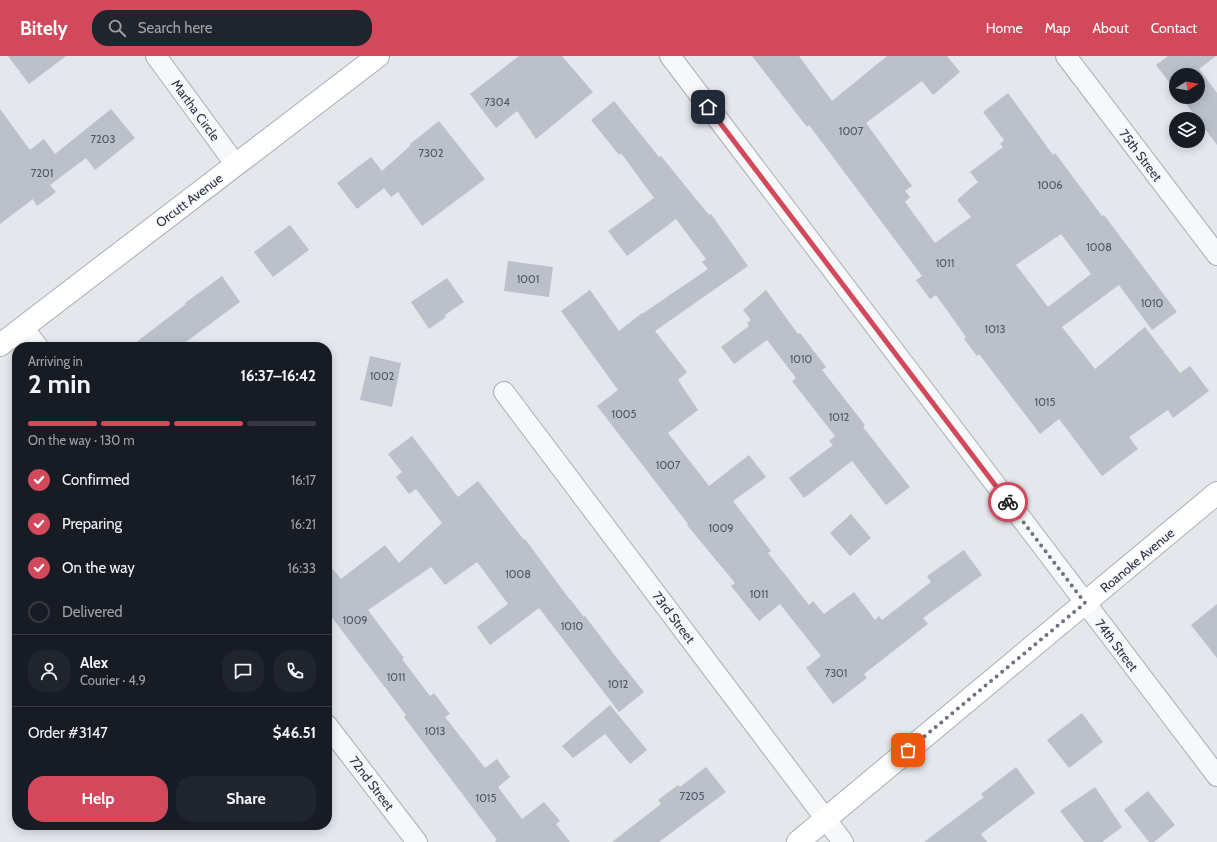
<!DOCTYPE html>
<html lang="en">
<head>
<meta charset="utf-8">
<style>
	body { margin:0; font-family:Cabin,sans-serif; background:#20242c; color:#f1f3f6; height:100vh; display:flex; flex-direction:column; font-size:15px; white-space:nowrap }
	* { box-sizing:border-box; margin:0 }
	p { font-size:13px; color:#9ea1a6 }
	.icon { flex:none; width:22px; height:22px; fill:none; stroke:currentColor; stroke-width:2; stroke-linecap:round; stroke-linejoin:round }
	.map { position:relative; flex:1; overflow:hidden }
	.sheet { position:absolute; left:12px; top:286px; width:320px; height:488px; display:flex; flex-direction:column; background:#171b24; border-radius:16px; box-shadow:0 2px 10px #0003 }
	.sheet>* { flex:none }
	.needle { width:26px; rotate:79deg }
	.controls { position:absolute; left:1169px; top:12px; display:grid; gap:8px }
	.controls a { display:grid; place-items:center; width:36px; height:36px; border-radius:50%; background:#171b24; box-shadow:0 2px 10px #0003; font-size:20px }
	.pin { position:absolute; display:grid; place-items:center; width:34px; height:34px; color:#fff; margin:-17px; border-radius:8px; box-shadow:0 2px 6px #0006 }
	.courier { position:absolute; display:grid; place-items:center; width:40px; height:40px; margin:-20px; border:3px solid #d1495b; border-radius:50%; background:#fff; color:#222; box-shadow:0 1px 5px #0007 }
	.overview em { font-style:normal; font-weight:800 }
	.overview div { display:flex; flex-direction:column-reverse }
	.overview { display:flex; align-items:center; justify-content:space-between; height:68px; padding:0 16px }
	h1 { font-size:26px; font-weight:800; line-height:30px }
	.bar { display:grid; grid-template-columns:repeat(4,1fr); gap:6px 4px; align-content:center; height:48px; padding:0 16px }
	.bar i { height:5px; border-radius:3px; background:#363941 }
	.bar .current { background:#d1495b }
	.bar p { grid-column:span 4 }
	.line { display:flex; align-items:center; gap:10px; padding:0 16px; border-top:1px solid #363941 }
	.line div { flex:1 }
	.round { display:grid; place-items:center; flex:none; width:42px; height:42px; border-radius:16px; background:#20242c }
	ol { padding:0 16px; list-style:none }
	li { display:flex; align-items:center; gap:12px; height:44px }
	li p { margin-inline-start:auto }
	li .icon { padding:4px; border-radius:50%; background:#d1495b; color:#fff; stroke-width:4 }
	li:last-child { color:#9ea1a6 }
	li i { width:22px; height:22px; border:2px solid #363941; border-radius:50% }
	.cta { display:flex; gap:8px; margin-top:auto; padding:8px 16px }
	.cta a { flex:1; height:46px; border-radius:16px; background:#d1495b; color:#fff; font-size:16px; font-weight:800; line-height:46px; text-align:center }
	.cta a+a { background:#20242c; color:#f1f3f6 }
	header { display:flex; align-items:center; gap:24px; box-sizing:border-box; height:56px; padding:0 20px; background:#d1495b; color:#fff }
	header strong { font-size:19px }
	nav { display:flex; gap:22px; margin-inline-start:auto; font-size:14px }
	.search { width:280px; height:36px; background:#20242c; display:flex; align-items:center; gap:10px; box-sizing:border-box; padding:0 14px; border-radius:16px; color:#9ea1a6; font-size:15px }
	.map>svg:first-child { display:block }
	.building { fill:#bbc0ca; fill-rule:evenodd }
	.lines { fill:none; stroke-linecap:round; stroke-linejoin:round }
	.street-casing { stroke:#a9aeb7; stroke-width:22 }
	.secondary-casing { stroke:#a9aeb7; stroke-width:24 }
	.street { stroke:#f7f8fa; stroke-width:20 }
	.secondary { stroke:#fff; stroke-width:22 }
	.done { stroke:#6c737f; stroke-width:4; stroke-dasharray:0 7.2 }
	.route { stroke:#d1495b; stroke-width:5 }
	.labels { text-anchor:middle; stroke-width:3; stroke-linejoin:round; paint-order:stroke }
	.number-label { font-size:11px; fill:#4f5766 }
	.street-label { font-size:13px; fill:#2b3445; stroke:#f4f6f9 }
</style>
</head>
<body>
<header>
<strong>Bitely</strong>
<div class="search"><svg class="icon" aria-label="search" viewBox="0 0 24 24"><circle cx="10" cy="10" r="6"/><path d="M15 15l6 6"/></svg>Search here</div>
<nav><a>Home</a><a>Map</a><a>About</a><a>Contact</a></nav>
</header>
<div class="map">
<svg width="1217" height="786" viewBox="0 0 1217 786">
	<rect width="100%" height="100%" fill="#e4e7ec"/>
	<g class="building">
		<path d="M8 0H66L29 28Z"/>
		<path d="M519 0H562L593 36 536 83 517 55 496 72 470 38Z"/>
		<path d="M752 0H799L832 45 887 0H947L960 16 933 39 922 25 866 67 912 130 905 135 910 141 905 146 935 187 971 161 957 144 978 126 970 116 1003 91 1000 88 1004 84 983 56 1008 37 1053 99 1055 97 1102 160 1104 159 1177 256 1152 274 1119 229 1062 271 1095 313 1145 271 1180 317 1190 310 1209 335 1173 362 1168 354 1129 381 1138 393 1102 420 1059 363 1040 378 979 298 977 300 964 283 966 281 936 239 930 243 916 224 922 220 809 69 807 71ZM1061 178 1091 218 1048 251 1016 209Z"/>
		<path d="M1168 0H1216L1199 13 1217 37V89L1181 41H1198V19H1176V35L1156 9Z"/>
		<path d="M614 45 659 101 661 100 709 159 711 158 748 210 655 275 687 316 678 324 698 354 668 377 709 430 749 399 766 421 733 445 771 495 768 497 809 549 813 545 824 558 854 536 875 564 879 560 882 564 931 526 927 520 964 494 982 519 923 562 928 568 864 618 867 622 833 648 806 612 821 600 780 548 759 565 731 530 735 527 687 469 688 468 597 350 618 334 561 255 590 234 619 275 642 257V258L708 213 702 206 706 203 676 163 627 200 608 175 654 142 621 97 619 99 591 64Z"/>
		<path d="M0 53 30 94 44 83 55 98 111 53 135 82 95 114 86 102 50 129 56 136 37 150 33 143 0 168Z"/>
		<path d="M439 65 485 123 422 170 398 136 391 141 384 132 357 153 337 127 371 101 382 115 410 90V88Z"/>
		<path d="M290 169 309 194 273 221 254 196Z"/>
		<path d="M508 205 553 211 549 241 504 235Z"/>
		<path d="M222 220 240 246 179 291H130L186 248 185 247Z"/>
		<path d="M447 222 464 246 445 259 446 261 429 273 411 246Z"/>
		<path d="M766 234 798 278 800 277 826 311 822 314 865 369 863 371 910 431 886 449 852 405 804 442 789 422 833 389 829 385 835 380 792 325 796 322 767 284 734 308 721 291 749 270 747 267 751 264 743 254Z"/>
		<path d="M370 300 401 307 392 351 360 344Z"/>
		<path d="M412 380 458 441 478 425 524 484 525 483 570 544V543L584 561 585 560 616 601 644 636 619 656 539 552 490 589 477 571 508 548 477 506 445 529 431 511 368 554 404 602 402 603 430 640 434 637 450 658 445 661 485 712 497 703 510 721 498 731 522 763 544 746 560 765 556 768 570 786H494L497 784 404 661 406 659 327 555V506L341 523 385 489 399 507 442 467 416 433 409 438 396 421 402 416 388 398Z"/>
		<path d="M851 458 871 482 850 500 830 477Z"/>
		<path d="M1217 548V602L1191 569Z"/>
		<path d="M610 649 647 694 630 708 605 678 573 702 562 690Z"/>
		<path d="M1082 657 1103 686 1069 712 1047 684Z"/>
		<path d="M706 711 726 736 659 786H612L661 748 658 744 678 729 680 731Z"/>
		<path d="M1016 711 1035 737 981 778 987 786H924L984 741 981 738Z"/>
		<path d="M1095 731 1122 771 1102 786H1084L1060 755Z"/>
		<path d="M1148 735 1175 769 1154 786H1149L1124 754Z"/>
	</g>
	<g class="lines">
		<g class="street-casing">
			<g id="street">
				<path d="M156 0 236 109"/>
				<path d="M670 0 1217 720"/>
				<path d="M1066 0 1217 199"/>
				<path d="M23 271 38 291"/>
				<path d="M504 336 843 786"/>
				<path d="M327 669 417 786"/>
			</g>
		</g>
		<g class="secondary-casing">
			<g id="secondary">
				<path d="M0 289 378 0"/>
				<path d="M798 786 1217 437"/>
			</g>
		</g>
		<use href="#street" class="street"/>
		<use href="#secondary" class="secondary"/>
	</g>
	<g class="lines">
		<path class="done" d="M908 694 1085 547 1008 446"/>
		<path class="route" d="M708 51 1008 446"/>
	</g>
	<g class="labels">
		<g class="number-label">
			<text x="497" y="50">7304</text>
			<text x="851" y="79">1007</text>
			<text x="103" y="87">7203</text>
			<text x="431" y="101">7302</text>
			<text x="42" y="121">7201</text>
			<text x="1050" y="133">1006</text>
			<text x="1099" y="195">1008</text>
			<text x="945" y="211">1011</text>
			<text x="528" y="227">1001</text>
			<text x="1152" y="251">1010</text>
			<text x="995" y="277">1013</text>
			<text x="801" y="307">1010</text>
			<text x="382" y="324">1002</text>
			<text x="1045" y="350">1015</text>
			<text x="624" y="362">1005</text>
			<text x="839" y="365">1012</text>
			<text x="668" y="413">1007</text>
			<text x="721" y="476">1009</text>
			<text x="518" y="522">1008</text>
			<text x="759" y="542">1011</text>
			<text x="355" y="568">1009</text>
			<text x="572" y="574">1010</text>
			<text x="836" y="621">7301</text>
			<text x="396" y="625">1011</text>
			<text x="618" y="632">1012</text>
			<text x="435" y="679">1013</text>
			<text x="692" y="744">7205</text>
			<text x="486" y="746">1015</text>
		</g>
		<g class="street-label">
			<text transform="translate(196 54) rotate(54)" y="5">Martha Circle</text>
			<text transform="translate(1141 99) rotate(53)" y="5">75th Street</text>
			<text transform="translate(189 144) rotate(-37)" y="5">Orcutt Avenue</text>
			<text transform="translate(1137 504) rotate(-40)" y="5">Roanoke Avenue</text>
			<text transform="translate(674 561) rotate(53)" y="5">73rd Street</text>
			<text transform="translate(1117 589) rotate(53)" y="5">74th Street</text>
			<text transform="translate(372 727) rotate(53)" y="5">72nd Street</text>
		</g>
	</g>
</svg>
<div class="controls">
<a><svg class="needle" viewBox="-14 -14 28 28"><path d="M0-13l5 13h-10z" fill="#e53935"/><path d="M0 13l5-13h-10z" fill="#9ea1a6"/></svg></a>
<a><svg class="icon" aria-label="layers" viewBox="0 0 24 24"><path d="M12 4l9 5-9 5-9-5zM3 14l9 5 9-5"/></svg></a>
</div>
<div class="pin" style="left:908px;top:694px;background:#ea580c"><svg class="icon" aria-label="bag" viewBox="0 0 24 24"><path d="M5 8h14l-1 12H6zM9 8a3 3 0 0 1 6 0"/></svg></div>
<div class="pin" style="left:708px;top:51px;background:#1f2937"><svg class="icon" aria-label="home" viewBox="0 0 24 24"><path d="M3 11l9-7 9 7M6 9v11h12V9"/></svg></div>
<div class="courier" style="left:1008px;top:446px"><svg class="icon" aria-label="bike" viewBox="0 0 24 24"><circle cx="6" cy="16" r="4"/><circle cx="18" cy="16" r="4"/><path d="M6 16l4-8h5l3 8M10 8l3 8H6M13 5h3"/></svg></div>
<section class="sheet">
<div class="overview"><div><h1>2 min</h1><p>Arriving in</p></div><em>16:37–16:42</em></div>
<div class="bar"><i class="current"></i><i class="current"></i><i class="current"></i><i></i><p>On the way · 130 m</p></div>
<ol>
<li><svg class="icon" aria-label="check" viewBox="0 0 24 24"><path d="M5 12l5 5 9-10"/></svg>Confirmed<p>16:17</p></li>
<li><svg class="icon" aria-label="check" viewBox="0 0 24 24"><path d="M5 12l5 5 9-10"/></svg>Preparing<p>16:21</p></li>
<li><svg class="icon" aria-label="check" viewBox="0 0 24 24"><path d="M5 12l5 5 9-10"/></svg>On the way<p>16:33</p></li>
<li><i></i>Delivered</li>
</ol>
<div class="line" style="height:72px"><a class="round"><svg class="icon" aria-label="person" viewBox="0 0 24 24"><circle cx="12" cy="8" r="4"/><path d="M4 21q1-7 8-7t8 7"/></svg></a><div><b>Alex</b><p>Courier · 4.9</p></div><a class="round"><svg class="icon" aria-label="chat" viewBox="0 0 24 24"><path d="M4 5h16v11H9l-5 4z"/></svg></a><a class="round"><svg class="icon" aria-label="phone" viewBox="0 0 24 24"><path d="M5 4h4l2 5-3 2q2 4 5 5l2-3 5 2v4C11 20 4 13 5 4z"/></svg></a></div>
<div class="line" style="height:52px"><div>Order #3147</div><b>$46.51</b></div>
<div class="cta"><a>Help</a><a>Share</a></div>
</section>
</div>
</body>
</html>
